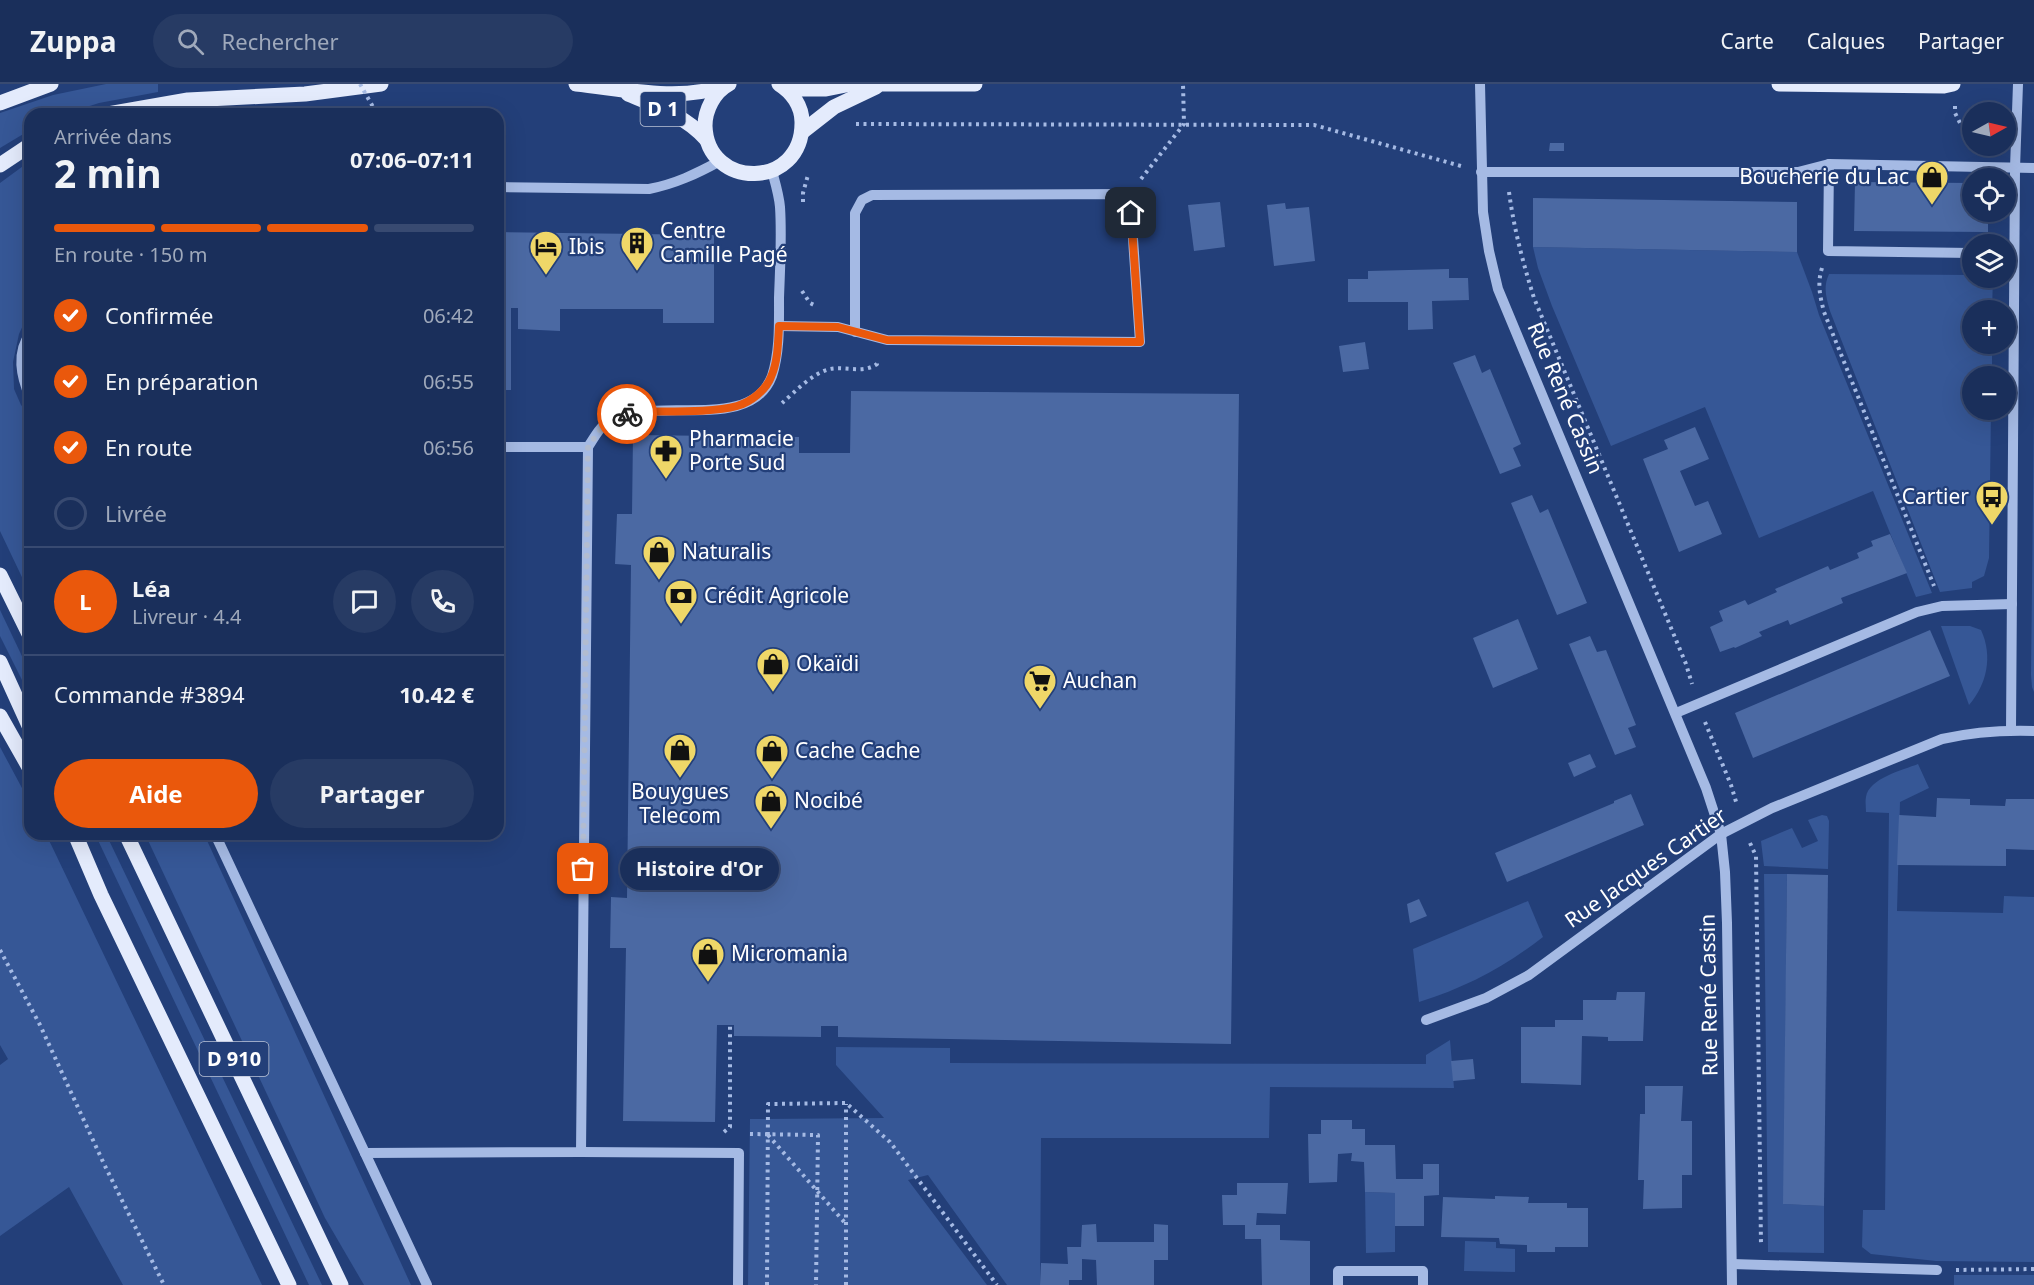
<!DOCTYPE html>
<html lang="fr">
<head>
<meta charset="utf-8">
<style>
	body { margin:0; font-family:"Noto Sans",sans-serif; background:#273b64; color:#f1f3f6; height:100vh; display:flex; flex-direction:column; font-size:22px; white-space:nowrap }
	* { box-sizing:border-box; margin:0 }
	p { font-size:20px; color:#9fa9bb }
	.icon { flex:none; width:33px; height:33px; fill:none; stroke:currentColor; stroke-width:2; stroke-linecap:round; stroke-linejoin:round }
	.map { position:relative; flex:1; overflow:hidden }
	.details { position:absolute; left:24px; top:24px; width:480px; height:732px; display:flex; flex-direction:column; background:#1a2f5b; border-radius:18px; box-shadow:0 6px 24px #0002,0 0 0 2px #384a71 }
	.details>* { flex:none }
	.needle { width:39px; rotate:82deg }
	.controls { position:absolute; left:1962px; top:18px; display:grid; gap:12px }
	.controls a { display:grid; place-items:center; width:54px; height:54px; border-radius:50%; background:#1a2f5b; box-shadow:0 6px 24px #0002,0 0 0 2px #384a71; font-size:30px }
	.pin { position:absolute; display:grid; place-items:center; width:51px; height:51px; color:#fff; margin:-26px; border-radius:12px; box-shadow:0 3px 9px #0006 }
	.courier { position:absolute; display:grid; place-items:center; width:60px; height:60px; margin:-30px; border:4px solid #ea580c; border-radius:50%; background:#fff; color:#222; box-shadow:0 2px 8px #0007 }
	.bubble { position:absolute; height:42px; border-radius:21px; background:#1a2f5b; box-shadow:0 6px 24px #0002,0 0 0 2px #384a71; font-size:20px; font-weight:700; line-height:42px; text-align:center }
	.summary em { font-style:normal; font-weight:700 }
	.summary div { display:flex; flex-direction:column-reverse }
	.summary { display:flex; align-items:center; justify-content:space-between; height:102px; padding:0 30px }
	h1 { font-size:39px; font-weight:700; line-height:45px }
	.bar { display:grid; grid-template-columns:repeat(4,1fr); gap:9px 6px; align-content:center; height:72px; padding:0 30px }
	.bar i { height:8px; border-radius:4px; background:#384a71 }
	.bar .on { background:#ea580c }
	.bar p { grid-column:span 4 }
	.line { display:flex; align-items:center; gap:15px; padding:0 30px; border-top:2px solid #384a71 }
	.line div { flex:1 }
	.round { display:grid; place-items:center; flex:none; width:63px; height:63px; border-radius:32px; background:#273b64 }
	ol { padding:0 30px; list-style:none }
	li { display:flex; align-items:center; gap:18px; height:66px }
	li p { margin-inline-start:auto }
	li .icon { padding:6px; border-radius:50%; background:#ea580c; color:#fff; stroke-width:4 }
	li:last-child { color:#9fa9bb }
	li i { width:33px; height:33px; border:3px solid #384a71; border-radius:50% }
	.primary-button { display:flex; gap:12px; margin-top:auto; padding:12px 30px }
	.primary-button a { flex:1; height:69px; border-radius:36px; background:#ea580c; color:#fff; font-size:24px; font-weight:700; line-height:69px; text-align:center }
	.primary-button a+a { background:#273b64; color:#f1f3f6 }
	header { display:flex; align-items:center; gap:36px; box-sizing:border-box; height:84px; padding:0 30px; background:#1a2f5b; border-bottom:2px solid #384a71 }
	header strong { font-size:28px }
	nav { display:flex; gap:33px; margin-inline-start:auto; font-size:21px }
	.search { width:420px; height:54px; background:#273b64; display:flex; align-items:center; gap:15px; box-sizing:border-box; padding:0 21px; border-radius:33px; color:#9fa9bb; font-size:22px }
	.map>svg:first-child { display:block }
	.green { fill:#365796 }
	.building { fill:#4b69a3 }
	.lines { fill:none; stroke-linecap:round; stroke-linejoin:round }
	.path { stroke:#a5bae4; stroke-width:4; stroke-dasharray:3 4.5; stroke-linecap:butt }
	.minor { stroke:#a5bae4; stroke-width:10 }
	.major { stroke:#e4ebfc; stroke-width:15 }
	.path-bridge { stroke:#a5bae4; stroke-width:4; stroke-dasharray:3 4.5; stroke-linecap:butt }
	.done { stroke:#b2bcd0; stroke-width:6; stroke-dasharray:0 10.8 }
	.route { stroke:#ea580c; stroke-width:8 }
	.labels { text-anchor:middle; stroke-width:4.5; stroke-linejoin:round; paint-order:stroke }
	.shield { fill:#233f79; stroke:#bdc5d7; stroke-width:1.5 }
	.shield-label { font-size:20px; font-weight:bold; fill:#fff }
	.poi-label { font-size:21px; fill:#fff; stroke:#233f79; text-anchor:start }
	.street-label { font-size:21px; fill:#fff; stroke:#233f79 }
</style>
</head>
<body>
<header>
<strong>Zuppa</strong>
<div class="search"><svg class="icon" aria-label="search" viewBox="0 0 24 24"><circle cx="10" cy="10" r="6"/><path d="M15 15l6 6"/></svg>Rechercher</div>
<nav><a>Carte</a><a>Calques</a><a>Partager</a></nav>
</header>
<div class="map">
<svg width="2034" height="1201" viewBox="0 0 2034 1201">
	<rect width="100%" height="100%" fill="#233f79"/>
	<g class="green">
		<path d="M106 0H158V8L99 19 65 30H30V46L0 64V29L53 11Z"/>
		<path d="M30 77V226L19 250 13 278 14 305 21 321 30 331V510L0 447V99Z"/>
		<path d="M1533 163 1797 168 1812 208 1819 231 1932 509 1916 513 1873 407 1759 454 1705 323 1611 362 1552 222 1538 184Z"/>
		<path d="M1829 190 1972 191V194H1993L1992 226H1972V260H1992V292H1972V326H1991L1989 474 1984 492 1972 498V504L1940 508 1830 227C1826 213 1823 203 1829 190Z"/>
		<path d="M2034 325V608L2032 603 2031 591Z"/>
		<path d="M0 526 30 589V612L0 552Z"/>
		<path d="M1941 542H1970L1981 546C1993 572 1987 600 1969 621Z"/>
		<path d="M0 663 30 719V750H46L262 1201H123L69 1103 0 1152V981L8 975 0 961Z"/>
		<path d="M1918 680 1929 704 1900 718 1897 827 2003 829 2004 812 2034 813V1178L1936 1177 1871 1170 1862 1163 1863 1126H1885L1889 729 1866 728C1866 723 1865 718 1866 713 1869 694 1903 686 1918 680Z"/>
		<path d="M1822 731 1827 732 1829 737 1828 785 1764 782 1761 757 1792 744 1802 764 1818 757 1808 736Z"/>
		<path d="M95 750H106L322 1201H309Z"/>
		<path d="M145 750H204L411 1201H364L325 1134Z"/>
		<path d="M1764 790H1787L1784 1120 1824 1122V1169L1768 1168Z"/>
		<path d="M1528 817 1543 853C1504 883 1467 903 1419 918L1413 865Z"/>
		<path d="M1450 956 1454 1004 1270 1003 1269 1054H1041L1040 1201H1007L928 1091 908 1096 987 1201H748L750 1035 884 1034 836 981V963L950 964V979L1426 980V971Z"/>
		<path d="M1365 1108 1395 1109V1168L1366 1169Z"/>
		<path d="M1465 1157 1496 1158V1164L1515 1165V1188L1464 1187Z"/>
		<rect x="1954" y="1191" width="80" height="10"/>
	</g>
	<g class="building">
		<path d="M1550 59H1564V67H1549Z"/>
		<path d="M1855 98 1972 99V128H1988V148L1854 147Z"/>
		<path d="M1533 114 1797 118V168L1533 163Z"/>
		<path d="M1220 118 1225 163 1194 167 1188 121Z"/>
		<path d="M1285 119 1286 125 1309 123 1315 177 1274 182 1267 121Z"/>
		<path d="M498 148 714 151V239H663V225H560V247L518 245V224H511V306H498Z"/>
		<path d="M1449 185V194H1468L1469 216 1432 217 1433 245 1408 246V218H1348V195H1368V187Z"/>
		<path d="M1365 258 1369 285 1343 288 1339 262Z"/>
		<path d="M1475 271 1482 289 1490 285 1521 360 1513 364 1521 382 1500 390 1453 279Z"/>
		<path d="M851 307 1239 310 1231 960 838 953V942H821V953L734 952V941H717L715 1038 623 1037 626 864H610L611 813 627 814 631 481 615 480 617 430H632L633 351 799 353V369H850Z"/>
		<path d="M1695 343 1709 375 1680 387 1695 422 1708 417 1722 450 1679 468 1643 375 1668 365 1664 356Z"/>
		<path d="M1532 411 1540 429 1548 425 1587 519 1557 531 1511 419Z"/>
		<path d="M1890 450 1907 489 1841 514 1843 519 1790 541 1788 536 1759 548 1762 552 1735 564 1734 563 1720 568 1710 543 1723 537 1719 527 1745 516 1748 521 1777 508 1775 505 1828 482 1830 486 1859 474 1857 469 1873 462 1871 457Z"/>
		<path d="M1518 535 1538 585 1493 604 1473 554Z"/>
		<path d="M1930 546 1950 592 1753 674 1735 629Z"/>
		<path d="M1590 552 1597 568 1606 566 1636 641 1628 644 1636 663 1615 671 1569 560Z"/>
		<path d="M1590 670 1596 683 1574 693 1568 679Z"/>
		<path d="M1631 710 1644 741 1507 798 1495 769 1614 719V717Z"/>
		<path d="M1937 714 1970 715V721L2005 722 2006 715H2034V766L2006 765V782L1897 781 1899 731 1936 733Z"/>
		<path d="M1787 790 1828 791 1824 1122 1783 1120Z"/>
		<path d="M1419 815 1427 832 1410 839 1407 820Z"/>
		<path d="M1617 908H1645L1643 957H1608V953L1582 952 1581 1001 1521 999V943H1555V936H1583V916H1616Z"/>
		<path d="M1473 975 1475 995 1453 997 1451 977Z"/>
		<path d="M1645 1002H1683L1681 1037H1692V1091H1682V1124L1643 1125 1644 1096H1638L1640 1030H1645Z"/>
		<path d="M1321 1036H1352V1045H1365V1061H1395L1396 1095H1423V1080H1439V1111L1424 1112V1142H1395V1109L1365 1108 1364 1078 1351 1077 1352 1069 1338 1070 1337 1098 1309 1099 1308 1050H1321Z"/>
		<path d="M1237 1099H1288L1286 1130 1257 1129 1256 1141H1280V1156L1310 1157V1201H1262L1261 1155H1245V1141H1223L1222 1111H1237Z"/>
		<path d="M1495 1112 1529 1113 1528 1119H1567V1124H1588V1163H1555V1168H1527V1161L1500 1160 1499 1154 1441 1153 1443 1113 1495 1115Z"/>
		<path d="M1096 1140 1097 1158H1154V1140L1168 1141V1176H1154V1201H1097L1096 1176 1082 1175V1196H1069V1201H1040L1041 1179 1068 1180 1067 1163H1081L1082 1141Z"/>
	</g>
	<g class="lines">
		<g class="path">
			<path d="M1955 22V29L1961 41 1972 45"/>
			<path d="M856 40 1314 41 1461 82"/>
			<path d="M1141 95 1184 40 1183 0"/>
			<path d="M1509 108C1514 145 1523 179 1534 214L1686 580 1692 600"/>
			<path d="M803 118V109L808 91"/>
			<path d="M1822 184C1817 200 1820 212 1824 228L1934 502"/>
			<path d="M802 207 810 219 814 221"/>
			<path d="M782 319C795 308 812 289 830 285 845 282 863 290 877 280V275"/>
			<path d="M1705 638 1731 701 1737 721"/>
			<path d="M1750 759 1756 772 1761 1161"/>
			<path d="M0 866 40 941 104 1080 164 1201"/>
			<path d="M724 1048 730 1043V941"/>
			<path d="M750 1050 818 1051 816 1201"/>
			<path d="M768 1051 846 1140"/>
			<path d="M1956 1186 2034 1185"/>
			<path d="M767 1201 768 1020 846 1019 890 1058 997 1201"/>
			<path d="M846 1201V1020"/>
		</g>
		<g class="minor">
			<path d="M1480 0 1483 128 1489 167 1498 205 1706 704 1721 750 1725 788 1727 839 1732 1201"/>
			<path d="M1829 80 1828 167 1972 169"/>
			<path d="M1481 88H1798L1829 80 2034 84"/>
			<path d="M498 103 649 105C675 100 696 90 720 77"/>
			<path d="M779 242 838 243 887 256 1140 258 1130 110 872 111 862 116 855 129V248"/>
			<path d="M30 250C16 268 21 293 30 313"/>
			<path d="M588 363C593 356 597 347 604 341 646 306 749 353 772 292 780 267 779 240 779 214 780 184 782 153 780 123 779 111 775 98 772 87"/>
			<path d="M1676 629 1917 528 1942 522 2012 520"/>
			<path d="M2011 646 2015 84 2018 0"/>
			<path d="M215 750 365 1069"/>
			<path d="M1426 936 1486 914 1529 891 1721 750 1772 724 1942 655C1973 648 2002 646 2034 647"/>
			<path d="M581 1068 739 1069 738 1201"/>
			<path d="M1732 1180 1937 1186"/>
			<path d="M427 1201 365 1069 581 1068 588 363H498"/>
			<path d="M1338 1201V1187H1423V1201"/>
		</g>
		<g class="major">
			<path d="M576 0C624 5 678 18 724 2"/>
			<path d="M729 0C714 8 705 26 705 42 707 106 803 106 802 38 802 22 792 8 779 0"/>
			<path d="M858 0H975"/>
			<path d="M1779 0 1944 2 1953 0"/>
			<path d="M787 5H826L851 0"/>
			<path d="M628 10C657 22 685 32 706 55"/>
			<path d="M0 19 51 0"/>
			<path d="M108 30 188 16 305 10 381 0"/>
			<path d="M802 48 834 23 876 3"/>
			<path d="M0 81 30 61"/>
			<path d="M0 491 30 552"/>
			<path d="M0 578 30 644"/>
			<path d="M0 632 30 685"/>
			<path d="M75 750 101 811 289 1201"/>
			<path d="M126 750 341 1201"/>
		</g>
		<path class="path-bridge" d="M360 0 377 30"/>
	</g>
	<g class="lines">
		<path class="done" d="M583 785 588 363 604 340 627 330"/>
		<path class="route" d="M627 330 638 328C666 327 712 329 737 322 751 318 766 306 771 293 778 277 778 259 779 242L838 243 887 256 1140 258 1131 129"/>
	</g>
	<defs>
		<g id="shop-pin" transform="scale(1.725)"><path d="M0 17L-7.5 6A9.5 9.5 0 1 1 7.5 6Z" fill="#efd768" stroke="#233f79"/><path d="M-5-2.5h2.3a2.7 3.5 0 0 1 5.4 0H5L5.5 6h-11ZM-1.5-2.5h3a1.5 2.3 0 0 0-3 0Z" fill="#111"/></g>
		<g id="building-pin" transform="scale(1.725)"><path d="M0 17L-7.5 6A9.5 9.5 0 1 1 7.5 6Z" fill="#efd768" stroke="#233f79"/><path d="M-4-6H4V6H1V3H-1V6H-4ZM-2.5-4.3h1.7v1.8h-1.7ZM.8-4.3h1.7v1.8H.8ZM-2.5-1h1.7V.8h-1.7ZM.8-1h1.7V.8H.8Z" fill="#111"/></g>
		<g id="hotel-pin" transform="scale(1.725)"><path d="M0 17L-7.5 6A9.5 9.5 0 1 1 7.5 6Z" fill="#efd768" stroke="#233f79"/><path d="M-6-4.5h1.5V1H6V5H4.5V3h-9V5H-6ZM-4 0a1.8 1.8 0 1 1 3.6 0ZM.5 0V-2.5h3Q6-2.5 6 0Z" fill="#111"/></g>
		<g id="pharmacy-pin" transform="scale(1.725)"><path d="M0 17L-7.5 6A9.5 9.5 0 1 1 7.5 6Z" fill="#efd768" stroke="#233f79"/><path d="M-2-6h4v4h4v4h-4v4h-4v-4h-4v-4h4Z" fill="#111"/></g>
		<g id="bus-pin" transform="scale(1.725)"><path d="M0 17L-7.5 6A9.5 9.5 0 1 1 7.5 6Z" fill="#efd768" stroke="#233f79"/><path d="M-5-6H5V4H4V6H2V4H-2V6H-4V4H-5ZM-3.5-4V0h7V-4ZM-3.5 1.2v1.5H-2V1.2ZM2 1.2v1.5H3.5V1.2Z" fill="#111"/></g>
		<g id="bank-pin" transform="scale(1.725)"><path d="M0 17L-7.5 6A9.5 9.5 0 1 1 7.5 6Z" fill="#efd768" stroke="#233f79"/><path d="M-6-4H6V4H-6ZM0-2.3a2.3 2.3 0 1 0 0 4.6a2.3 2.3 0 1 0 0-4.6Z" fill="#111"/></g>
		<g id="supermarket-pin" transform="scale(1.725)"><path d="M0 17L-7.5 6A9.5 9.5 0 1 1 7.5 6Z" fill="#efd768" stroke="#233f79"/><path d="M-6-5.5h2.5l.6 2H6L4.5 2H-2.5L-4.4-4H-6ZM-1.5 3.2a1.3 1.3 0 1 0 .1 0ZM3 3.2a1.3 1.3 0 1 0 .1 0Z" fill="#111"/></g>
	</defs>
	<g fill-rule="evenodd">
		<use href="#shop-pin" x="1932" y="93"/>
		<use href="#building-pin" x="637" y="159"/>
		<use href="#hotel-pin" x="546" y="163"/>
		<use href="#pharmacy-pin" x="666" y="367"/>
		<use href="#bus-pin" x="1992" y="413"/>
		<use href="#shop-pin" x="659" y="468"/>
		<use href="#bank-pin" x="681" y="512"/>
		<use href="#shop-pin" x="773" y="580"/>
		<use href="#supermarket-pin" x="1040" y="597"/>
		<use href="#shop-pin" x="680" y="666"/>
		<use href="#shop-pin" x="772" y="667"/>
		<use href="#shop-pin" x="771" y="717"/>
		<use href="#shop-pin" x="708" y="870"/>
	</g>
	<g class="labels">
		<g class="shield">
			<rect x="640.5" y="8" width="45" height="34" rx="4.5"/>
			<rect x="199.5" y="958" width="69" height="34" rx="4.5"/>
		</g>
		<g class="shield-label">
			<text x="663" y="32">D 1</text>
			<text x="234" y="982">D 910</text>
		</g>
		<g class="poi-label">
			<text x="1909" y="100" text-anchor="end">Boucherie du Lac</text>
			<text x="660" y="154">Centre<tspan x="660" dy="24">Camille Pagé</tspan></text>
			<text x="569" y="170">Ibis</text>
			<text x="689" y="362">Pharmacie<tspan x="689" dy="24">Porte Sud</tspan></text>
			<text x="1969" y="420" text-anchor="end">Cartier</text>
			<text x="682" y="475">Naturalis</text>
			<text x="704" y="519">Crédit Agricole</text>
			<text x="796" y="587">Okaïdi</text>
			<text x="1063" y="604">Auchan</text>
			<text x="795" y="674">Cache Cache</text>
			<text x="680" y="715" text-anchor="middle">Bouygues<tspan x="680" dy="24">Telecom</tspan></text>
			<text x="794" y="724">Nocibé</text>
			<text x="731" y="877">Micromania</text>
		</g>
		<g class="street-label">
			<text transform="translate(1565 314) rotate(67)" y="7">Rue René Cassin</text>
			<text transform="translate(1646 784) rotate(-35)" y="7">Rue Jacques Cartier</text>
			<text transform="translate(1709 911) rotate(-91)" y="7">Rue René Cassin</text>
		</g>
	</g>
</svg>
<div class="controls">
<a><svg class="needle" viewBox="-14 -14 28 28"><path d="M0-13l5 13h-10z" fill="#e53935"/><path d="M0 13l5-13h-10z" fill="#9fa9bb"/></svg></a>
<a><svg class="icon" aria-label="locate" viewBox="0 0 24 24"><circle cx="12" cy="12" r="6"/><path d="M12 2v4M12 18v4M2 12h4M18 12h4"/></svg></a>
<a><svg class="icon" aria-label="layers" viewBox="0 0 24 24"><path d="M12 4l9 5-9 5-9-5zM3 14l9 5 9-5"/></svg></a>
<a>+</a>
<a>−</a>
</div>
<div class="pin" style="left:583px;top:785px;background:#ea580c"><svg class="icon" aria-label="bag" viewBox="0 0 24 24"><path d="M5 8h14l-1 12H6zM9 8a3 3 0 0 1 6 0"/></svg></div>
<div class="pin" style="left:1131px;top:129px;background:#1f2937"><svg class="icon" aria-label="home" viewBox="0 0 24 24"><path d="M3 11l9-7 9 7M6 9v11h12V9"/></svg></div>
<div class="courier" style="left:627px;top:330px"><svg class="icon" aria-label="bike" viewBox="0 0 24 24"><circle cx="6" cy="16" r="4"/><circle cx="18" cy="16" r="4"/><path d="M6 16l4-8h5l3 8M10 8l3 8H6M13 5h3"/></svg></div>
<div class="bubble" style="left:620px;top:764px;width:159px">Histoire d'Or</div>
<section class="details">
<div class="summary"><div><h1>2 min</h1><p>Arrivée dans</p></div><em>07:06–07:11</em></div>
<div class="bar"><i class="on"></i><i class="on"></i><i class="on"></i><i></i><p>En route · 150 m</p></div>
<ol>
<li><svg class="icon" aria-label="check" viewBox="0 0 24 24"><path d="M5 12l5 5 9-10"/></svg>Confirmée<p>06:42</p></li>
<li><svg class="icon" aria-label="check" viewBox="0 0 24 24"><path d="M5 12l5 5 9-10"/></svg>En préparation<p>06:55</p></li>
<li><svg class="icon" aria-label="check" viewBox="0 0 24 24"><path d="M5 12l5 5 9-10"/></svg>En route<p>06:56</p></li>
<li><i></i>Livrée</li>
</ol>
<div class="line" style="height:108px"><b class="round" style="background:#ea580c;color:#fff">L</b><div><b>Léa</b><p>Livreur · 4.4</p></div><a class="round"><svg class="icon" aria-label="chat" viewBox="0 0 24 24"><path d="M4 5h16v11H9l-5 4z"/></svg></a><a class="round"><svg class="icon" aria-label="phone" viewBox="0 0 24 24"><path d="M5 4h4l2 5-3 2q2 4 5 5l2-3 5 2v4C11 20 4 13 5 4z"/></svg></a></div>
<div class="line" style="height:78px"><div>Commande #3894</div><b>10.42 €</b></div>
<div class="primary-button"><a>Aide</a><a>Partager</a></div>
</section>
</div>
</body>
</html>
